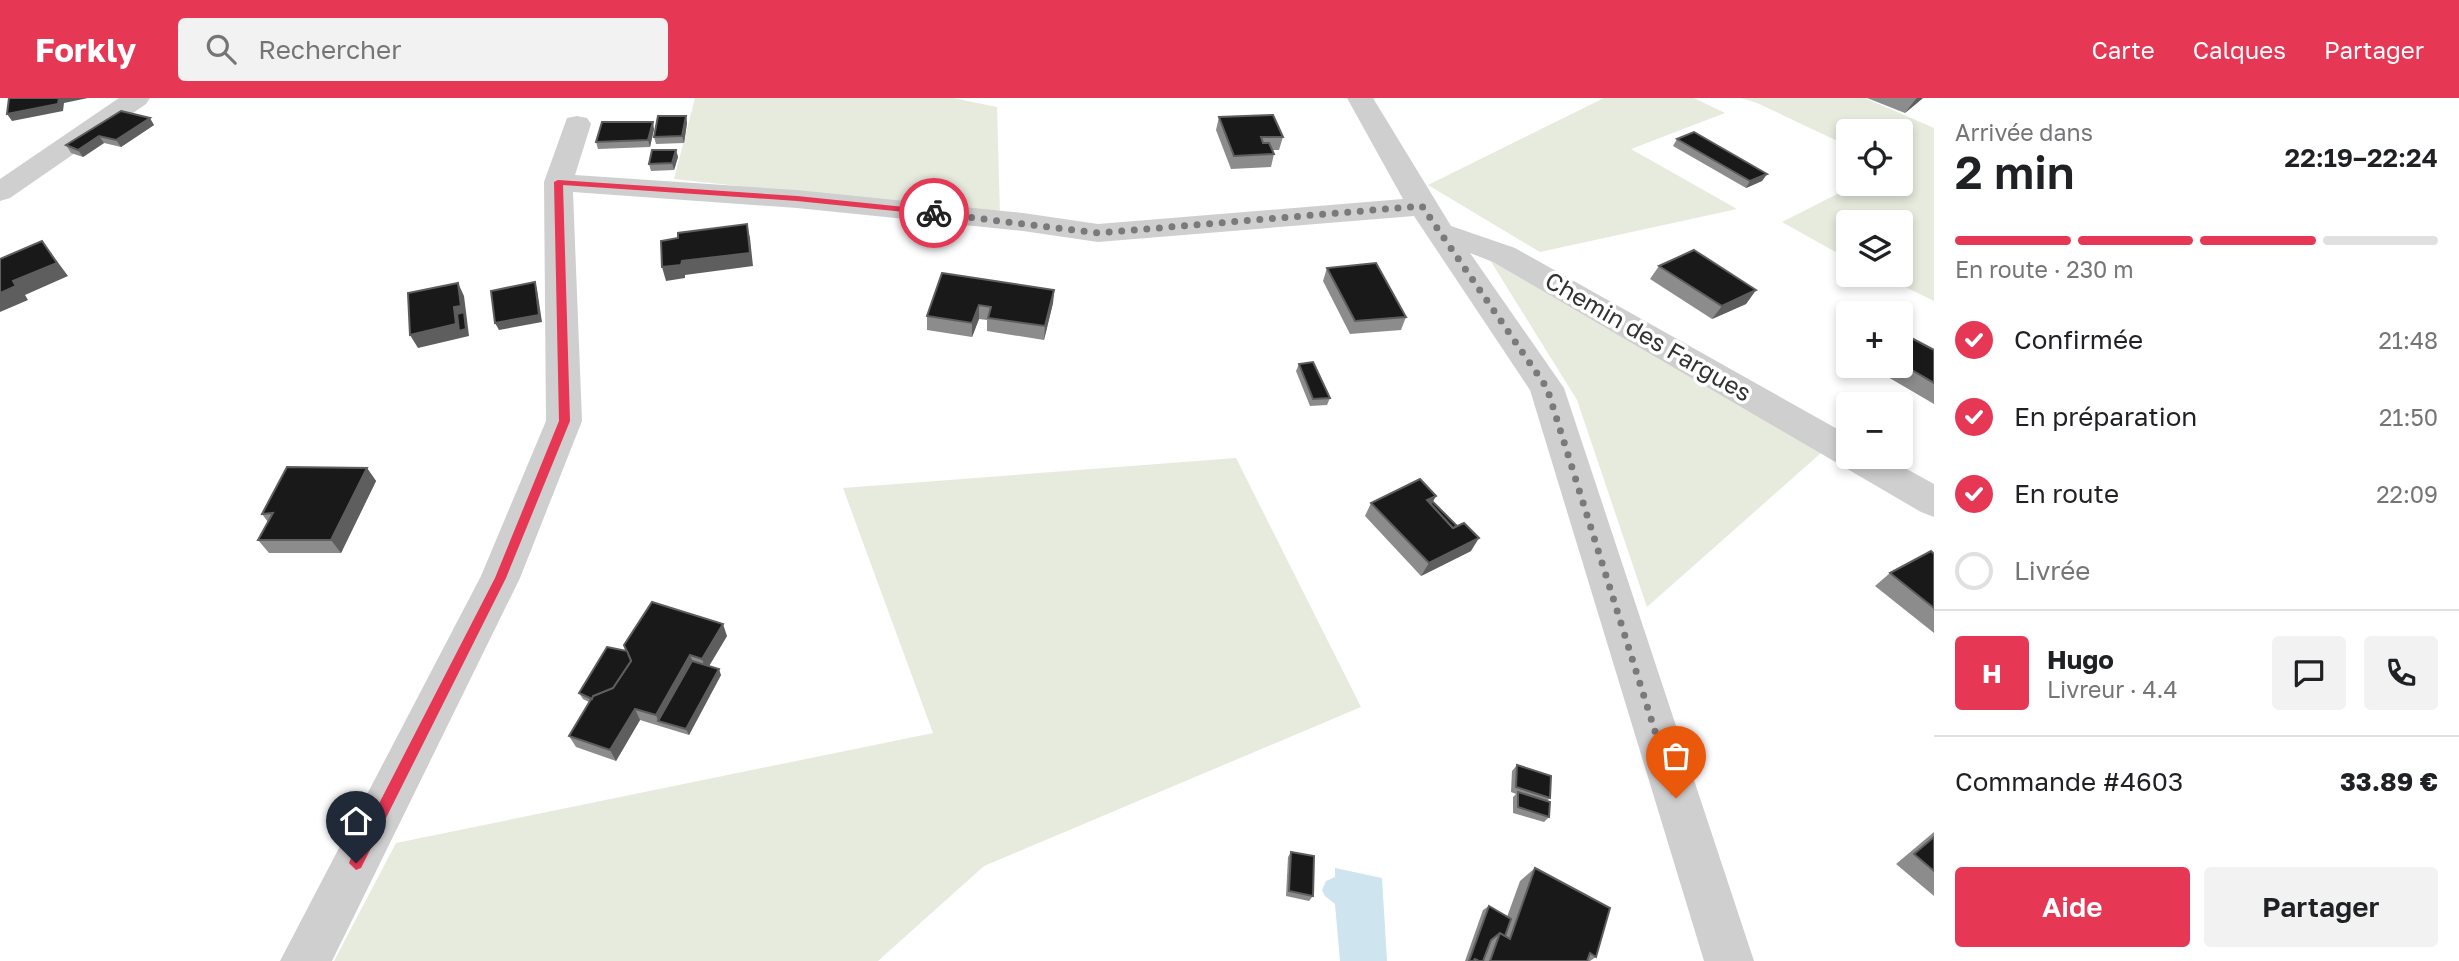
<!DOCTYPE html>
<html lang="fr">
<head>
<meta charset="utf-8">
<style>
	body { margin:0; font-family:"Golos Text",sans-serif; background:#f2f2f2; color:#202124; height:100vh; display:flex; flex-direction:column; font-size:26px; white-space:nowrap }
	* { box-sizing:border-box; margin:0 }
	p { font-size:23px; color:#757577 }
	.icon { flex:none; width:38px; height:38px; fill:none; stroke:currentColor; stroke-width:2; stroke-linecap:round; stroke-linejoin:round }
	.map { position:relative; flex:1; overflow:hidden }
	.sheet { display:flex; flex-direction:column; background:#fff; width:525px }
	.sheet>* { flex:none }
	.buttons { position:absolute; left:1836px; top:21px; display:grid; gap:14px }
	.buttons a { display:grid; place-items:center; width:77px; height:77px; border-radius:7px; background:#fff; box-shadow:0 4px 10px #0003; font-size:35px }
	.pin { position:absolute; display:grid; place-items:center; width:60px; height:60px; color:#fff; margin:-72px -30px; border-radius:50% 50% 50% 0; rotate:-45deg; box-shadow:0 0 7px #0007 }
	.pin .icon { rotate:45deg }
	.courier { position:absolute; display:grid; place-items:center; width:70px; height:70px; margin:-35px; border:5px solid #e63754; border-radius:50%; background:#fff; color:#222; box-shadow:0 2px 9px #0007 }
	.overview em { font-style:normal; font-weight:600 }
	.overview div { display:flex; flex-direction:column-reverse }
	.overview { display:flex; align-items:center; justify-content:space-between; height:119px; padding:0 21px }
	h1 { font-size:46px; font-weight:600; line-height:52px }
	.bar { display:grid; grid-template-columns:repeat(4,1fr); gap:10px 7px; align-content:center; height:84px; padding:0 21px }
	.bar i { height:9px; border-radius:5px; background:#e0e0e0 }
	.bar .active { background:#e63754 }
	.bar p { grid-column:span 4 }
	.line { display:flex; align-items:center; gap:18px; padding:0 21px; border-top:2px solid #e0e0e0 }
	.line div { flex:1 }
	.round { display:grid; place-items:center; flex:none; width:74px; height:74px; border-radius:7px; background:#f2f2f2 }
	ol { padding:0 21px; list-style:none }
	li { display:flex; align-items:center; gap:21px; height:77px }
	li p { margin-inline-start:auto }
	li .icon { padding:7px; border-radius:50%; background:#e63754; color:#fff; stroke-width:4 }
	li:last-child { color:#757577 }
	li i { width:38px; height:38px; border:4px solid #e0e0e0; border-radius:50% }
	.action { display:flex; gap:14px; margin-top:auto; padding:14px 21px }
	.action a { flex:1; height:80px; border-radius:7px; background:#e63754; color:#fff; font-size:28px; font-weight:600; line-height:80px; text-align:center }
	.action a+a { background:#f2f2f2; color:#202124 }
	header { display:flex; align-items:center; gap:42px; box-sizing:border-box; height:98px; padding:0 35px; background:#e63754; color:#fff }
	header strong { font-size:33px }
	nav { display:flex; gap:38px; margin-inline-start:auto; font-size:24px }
	.search { width:490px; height:63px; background:#f2f2f2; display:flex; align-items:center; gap:18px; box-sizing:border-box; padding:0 24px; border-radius:7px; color:#757577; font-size:26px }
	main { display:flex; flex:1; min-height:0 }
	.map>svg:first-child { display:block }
	.green { fill:#e6ebde }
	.water { fill:#cee4ee }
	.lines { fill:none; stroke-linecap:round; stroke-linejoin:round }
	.minor { fill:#cfcfcf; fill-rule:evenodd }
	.wall { fill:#8c8c8c }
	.shaded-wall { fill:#5e5e5e }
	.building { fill:#191919; stroke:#5e5e5e; stroke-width:2 }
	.route { fill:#e63754 }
	.done { stroke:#7a7a7a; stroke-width:7; stroke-dasharray:0 12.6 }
	.labels { text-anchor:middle; stroke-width:7; stroke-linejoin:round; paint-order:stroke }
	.street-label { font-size:24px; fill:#323232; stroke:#fff }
</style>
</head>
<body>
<header>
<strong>Forkly</strong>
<div class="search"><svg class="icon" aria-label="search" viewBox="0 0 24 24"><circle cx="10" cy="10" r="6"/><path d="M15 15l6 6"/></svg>Rechercher</div>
<nav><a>Carte</a><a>Calques</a><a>Partager</a></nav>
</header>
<main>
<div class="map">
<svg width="1934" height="863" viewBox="0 0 1934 863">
	<rect width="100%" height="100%" fill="#fff"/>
	<g class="green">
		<path d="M695 0H953L997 9 1000 116 674 81Z"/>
		<path d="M1604 0H1694L1725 15 1631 51 1737 111 1540 154 1428 87Z"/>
		<path d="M1741 0H1865L1934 30V203L1880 177H1900V124H1848V161L1782 124 1857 86H1900V33H1848V48L1757 5Z"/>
		<path d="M1490 162 1821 355 1647 509 1577 302Z"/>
		<path d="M1236 360 1361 609 984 768 878 863H334L396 745 933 635 843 390Z"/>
	</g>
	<path class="water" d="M1335 770 1382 780 1387 863H1340L1335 806 1325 798 1322 792 1326 783 1335 779Z"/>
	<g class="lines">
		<g class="minor">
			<path d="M119 0H150L146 6 10 100 0 103V81Z"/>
			<path d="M1347 0H1373L1451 128 1515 150 1848 337V359H1885L1934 386V419L1921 414 1493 164 1470 155 1564 290 1754 863H1704L1530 292 1414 118 1098 144 1023 133 797 110 573 94 582 323 520 480 332 863H280L481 478 546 323 544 84 567 20 577 18 587 20 591 26 575 77 797 92 1023 115 1098 126 1403 101Z"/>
		</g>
	</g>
	<g class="wall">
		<path d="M1867 0H1923L1905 15Z"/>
		<path d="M121 13 154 27 121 49 104 45 83 59 71 55 66 47Z"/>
		<path d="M686 18 687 25 684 45 656 46 654 39Z"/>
		<path d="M1219 19 1283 39 1279 52H1273L1274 56 1271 69 1231 71 1216 32Z"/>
		<path d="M654 31 650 49 598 51 596 44Z"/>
		<path d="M1677 41 1767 76 1762 83 1746 90 1673 48Z"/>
		<path d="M676 52 678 59 674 72 651 73 649 66Z"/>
		<path d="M1659 168 1756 192 1746 206 1712 221 1650 181Z"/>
		<path d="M1327 170 1406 219 1401 232 1350 236 1323 183Z"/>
		<path d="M1054 192 1053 205 1044 242 987 233V222L979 221 972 239 927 232V218Z"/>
		<path d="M1900 234 1934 252V306L1869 268H1900Z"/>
		<path d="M1299 266 1330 300 1327 307 1310 308 1296 273Z"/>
		<path d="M367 370 376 383 341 455H269L258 442 268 424 262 416Z"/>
		<path d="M1433 404 1471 453 1421 478 1365 418 1371 405Z"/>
		<path d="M1934 456V535L1875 488 1890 475Z"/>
		<path d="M727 538 709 568 721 577 689 637 640 622 616 663 576 649 569 638 589 604 583 601 579 595 627 553Z"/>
		<path d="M1517 667 1550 700 1547 703 1549 719 1544 724 1513 715V699L1516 696 1511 694 1512 673Z"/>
		<path d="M1934 734V798L1896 766Z"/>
		<path d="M1291 754 1313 798 1309 803 1286 798 1288 759Z"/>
		<path d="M1535 770 1596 859 1590 863H1465L1483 812 1489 808 1507 819 1520 783Z"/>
	</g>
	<g class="shaded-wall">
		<path d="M59 0H88L64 5 63 13 12 23 7 16Z"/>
		<path d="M1917 0H1923L1905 15 1915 2Z"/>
		<path d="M686 18 687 25 684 45 682 38Z"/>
		<path d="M150 20 154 27 121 49 116 42Z"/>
		<path d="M653 24 654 31 650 49 648 42Z"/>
		<path d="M99 38 104 45 83 59 78 52Z"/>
		<path d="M676 52 678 59 674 72 672 65Z"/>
		<path d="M1767 76 1762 83 1746 90 1750 83Z"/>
		<path d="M747 126 750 140 753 168 685 177V180L666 183 662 169 682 163Z"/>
		<path d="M42 143 68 178 25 197 28 202 0 214V195Z"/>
		<path d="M535 184 537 191 542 224 499 232 495 225Z"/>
		<path d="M458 185 464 198 469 238 418 250 410 237 454 209Z"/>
		<path d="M1054 192 1053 205 1044 242 1045 228Z"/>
		<path d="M1756 192 1746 206 1712 221 1722 208Z"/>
		<path d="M979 207V221L972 239V225Z"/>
		<path d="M367 370 376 383 341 455 331 442Z"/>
		<path d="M1436 398 1429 411 1427 402Z"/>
		<path d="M1479 440 1471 453 1421 478 1429 465Z"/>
		<path d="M723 526 727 538 706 573 702 561Z"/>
		<path d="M690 557 695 569 658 623 656 617Z"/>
		<path d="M719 571 721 577 689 637 686 631Z"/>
		<path d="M635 611 640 622 616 663 610 652Z"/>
	</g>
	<g class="building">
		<path d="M9 0H59L58 6 7 16Z"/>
		<path d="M121 13 150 20 116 42 99 38 78 52 66 47Z"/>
		<path d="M1273 17 1283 39H1261L1263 45H1269L1274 56 1234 58 1219 19Z"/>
		<path d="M658 18H686L682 38 654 39Z"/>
		<path d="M602 24H653L648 42 596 44Z"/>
		<path d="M1694 34 1767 76 1750 83 1677 41Z"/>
		<path d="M652 52H676L672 65 649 66Z"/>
		<path d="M747 126 750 155 682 163 681 167 662 169 661 143 678 140V135Z"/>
		<path d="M42 143 57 165 13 183 16 188 0 195V161Z"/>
		<path d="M1694 152 1756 192 1722 208 1659 168Z"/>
		<path d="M1376 165 1406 219 1355 223 1327 170Z"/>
		<path d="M942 175 1054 192 1045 228 988 220 991 209 979 207 972 225 927 218Z"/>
		<path d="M535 184 539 217 495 225 491 193Z"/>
		<path d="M458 185 461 208 454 209 456 226 410 237 408 195Z"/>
		<path d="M464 214 466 231 459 233 457 216Z"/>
		<path d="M1900 234 1934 252V285L1900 265Z"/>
		<path d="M1313 264 1330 300 1313 301 1299 266Z"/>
		<path d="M287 369 367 370 331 442H258L273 415 262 416Z"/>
		<path d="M1420 381 1436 398 1427 402 1453 430 1464 425 1479 440 1429 465 1371 405Z"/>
		<path d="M1433 404 1457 428 1453 430 1430 405Z"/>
		<path d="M1931 453 1934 456V510L1890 475Z"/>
		<path d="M652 504 723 526 702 561 690 557 656 617 635 611 610 652 569 638 593 598 613 590 631 563 624 547Z"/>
		<path d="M607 549 627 553 631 563 613 590 593 598 592 601 579 595Z"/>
		<path d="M692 563 719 571 686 631 658 623Z"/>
		<path d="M1517 667 1551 678 1550 700 1516 689Z"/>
		<path d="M1518 694 1550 704 1549 719 1518 709Z"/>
		<path d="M1934 739V773L1914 756Z"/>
		<path d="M1291 754 1314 758 1313 798 1289 793Z"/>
		<path d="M1535 770 1610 810 1596 859 1590 855 1587 863H1490L1500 835 1510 841Z"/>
		<path d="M1489 808 1511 821 1505 838 1500 835 1491 842 1483 863H1479L1475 861 1473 863H1469Z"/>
	</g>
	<path class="route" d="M558 82 797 98 934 112 938 115 934 117 797 103 563 87 570 323 506 480 361 770 356 772 349 765 351 760 495 480 559 323 554 84Z"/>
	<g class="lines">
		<path class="done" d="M934 115 1098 135 1422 108 1547 290 1676 700"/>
	</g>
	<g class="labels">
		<g class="street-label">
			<text transform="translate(1648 239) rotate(30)" y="8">Chemin des Fargues</text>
		</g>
	</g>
</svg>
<div class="buttons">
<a><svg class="icon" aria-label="locate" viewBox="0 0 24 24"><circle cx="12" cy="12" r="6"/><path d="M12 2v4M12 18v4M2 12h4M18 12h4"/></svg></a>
<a><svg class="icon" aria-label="layers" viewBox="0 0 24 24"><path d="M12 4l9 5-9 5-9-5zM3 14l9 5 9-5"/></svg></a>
<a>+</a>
<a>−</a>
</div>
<div class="pin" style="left:1676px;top:700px;background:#ea580c"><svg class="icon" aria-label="bag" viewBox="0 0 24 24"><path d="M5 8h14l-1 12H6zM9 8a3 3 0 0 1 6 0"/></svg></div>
<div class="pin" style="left:356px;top:765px;background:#1f2937"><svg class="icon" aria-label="home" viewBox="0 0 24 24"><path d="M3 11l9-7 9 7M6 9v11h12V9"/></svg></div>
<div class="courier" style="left:934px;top:115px"><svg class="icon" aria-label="bike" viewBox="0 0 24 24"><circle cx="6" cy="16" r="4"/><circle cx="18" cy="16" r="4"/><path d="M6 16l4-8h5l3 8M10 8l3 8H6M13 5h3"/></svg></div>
</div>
<section class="sheet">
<div class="overview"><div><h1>2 min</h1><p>Arrivée dans</p></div><em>22:19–22:24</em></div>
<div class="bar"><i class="active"></i><i class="active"></i><i class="active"></i><i></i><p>En route · 230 m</p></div>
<ol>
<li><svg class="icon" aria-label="check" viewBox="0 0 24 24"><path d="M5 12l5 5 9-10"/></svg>Confirmée<p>21:48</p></li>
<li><svg class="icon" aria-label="check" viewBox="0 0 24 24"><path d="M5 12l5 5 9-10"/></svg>En préparation<p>21:50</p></li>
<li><svg class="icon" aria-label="check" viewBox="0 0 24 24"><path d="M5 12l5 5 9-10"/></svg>En route<p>22:09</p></li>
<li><i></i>Livrée</li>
</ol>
<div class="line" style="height:126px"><b class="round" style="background:#e63754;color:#fff">H</b><div><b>Hugo</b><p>Livreur · 4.4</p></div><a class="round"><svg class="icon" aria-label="chat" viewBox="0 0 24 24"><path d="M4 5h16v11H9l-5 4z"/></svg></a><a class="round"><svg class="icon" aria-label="phone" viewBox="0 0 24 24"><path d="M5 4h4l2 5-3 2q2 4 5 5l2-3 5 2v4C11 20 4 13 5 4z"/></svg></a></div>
<div class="line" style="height:91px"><div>Commande #4603</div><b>33.89 €</b></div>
<div class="action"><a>Aide</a><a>Partager</a></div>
</section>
</main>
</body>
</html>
